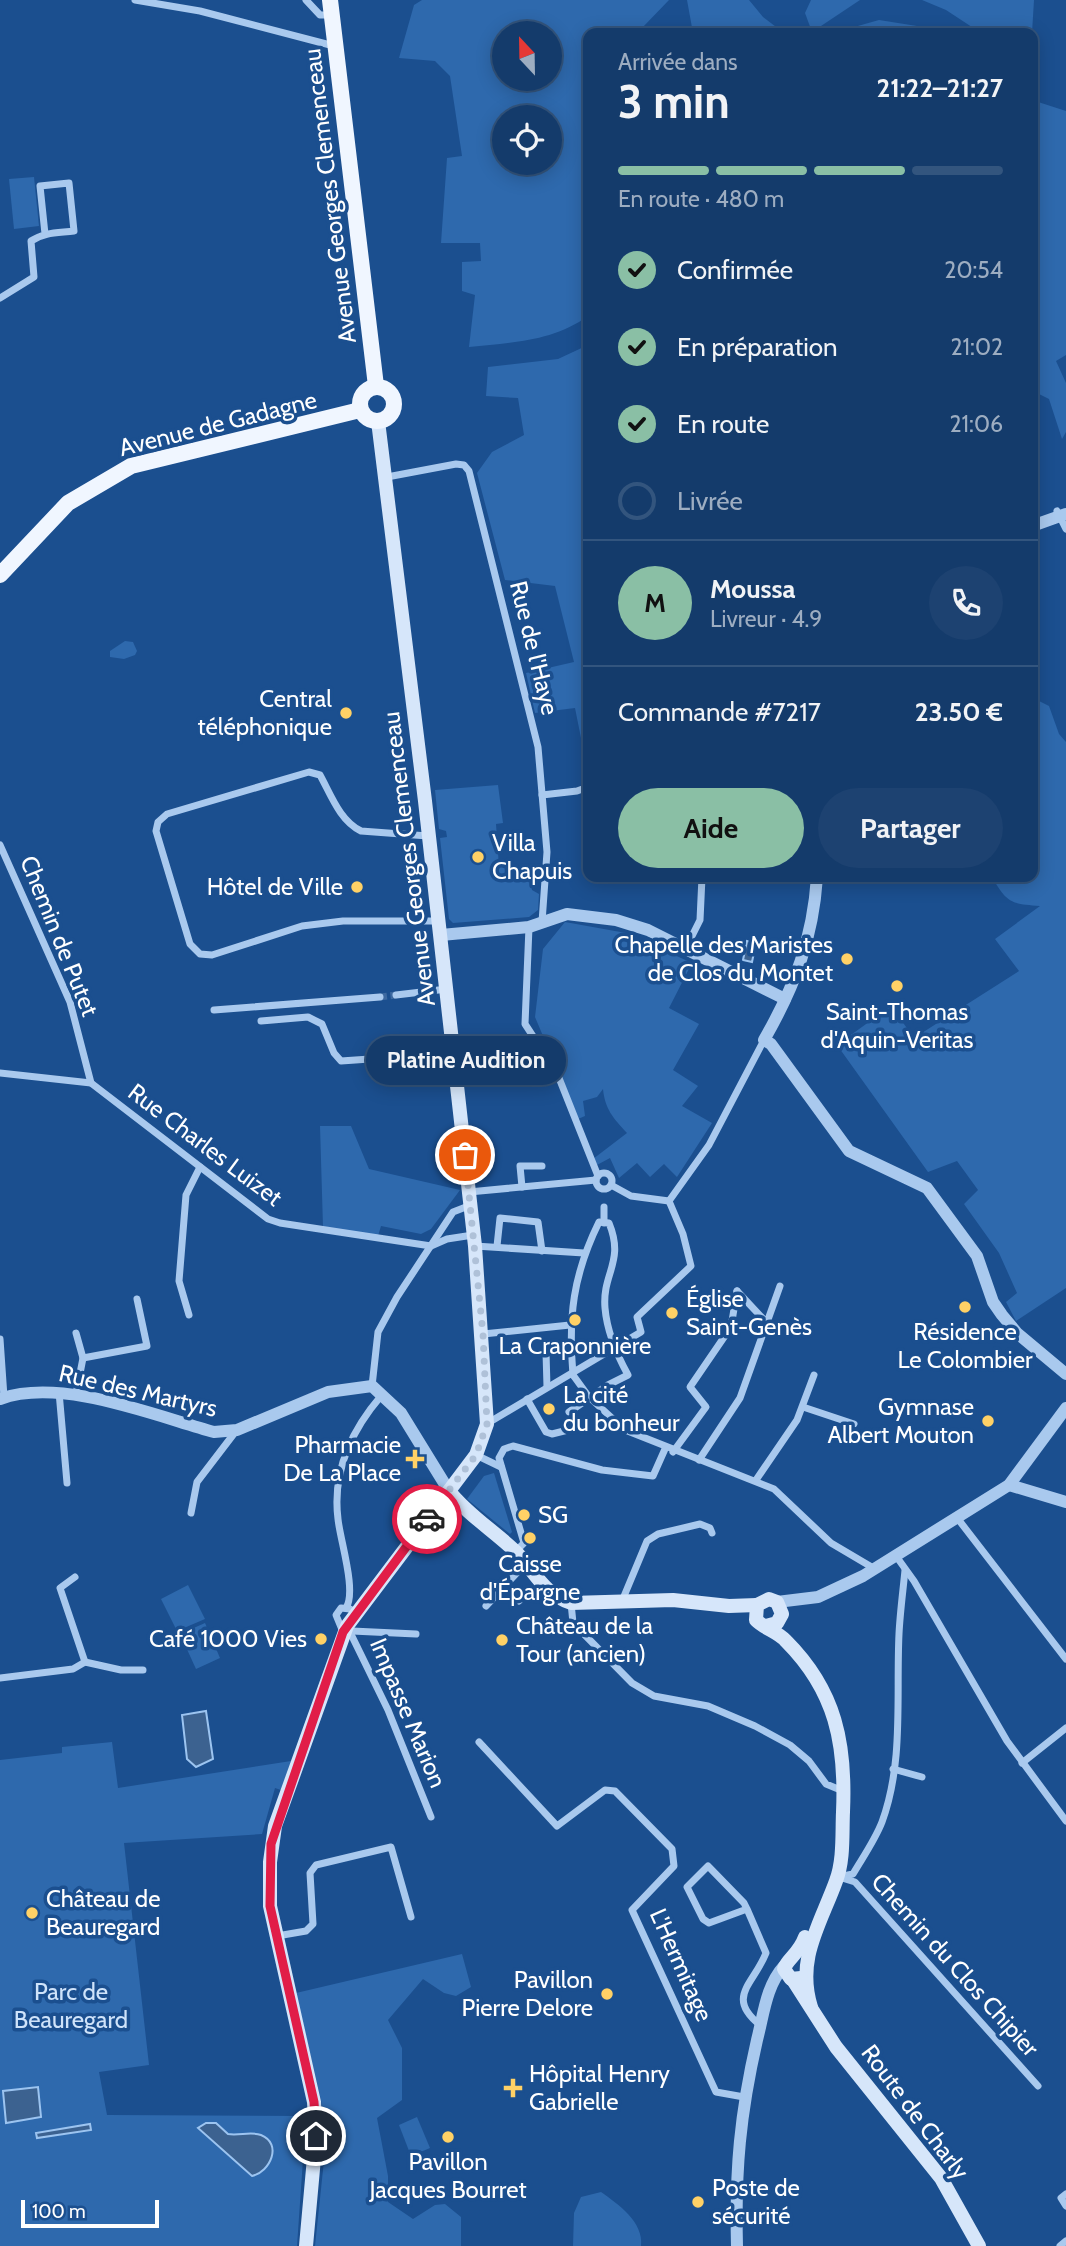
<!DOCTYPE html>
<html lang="fr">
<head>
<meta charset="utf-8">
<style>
	body { margin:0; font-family:Cabin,sans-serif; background:#1d4271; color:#f1f3f6; height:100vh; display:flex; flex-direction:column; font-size:26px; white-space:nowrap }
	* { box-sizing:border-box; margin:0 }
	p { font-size:23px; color:#9dadc1 }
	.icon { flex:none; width:38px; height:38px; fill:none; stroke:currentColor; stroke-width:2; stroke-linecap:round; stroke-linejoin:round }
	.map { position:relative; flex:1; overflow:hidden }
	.panel { position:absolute; left:583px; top:28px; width:455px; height:854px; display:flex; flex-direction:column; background:#143b6b; border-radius:14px; box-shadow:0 4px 18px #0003,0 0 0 2px #33557e }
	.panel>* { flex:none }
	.needle { width:46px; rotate:338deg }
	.tools { position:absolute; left:492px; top:21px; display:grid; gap:14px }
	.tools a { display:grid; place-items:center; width:70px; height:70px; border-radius:50%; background:#143b6b; box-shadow:0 4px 18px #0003,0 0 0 2px #33557e; font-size:35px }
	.scale { position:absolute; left:21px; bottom:18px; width:138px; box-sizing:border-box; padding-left:7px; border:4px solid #fff; border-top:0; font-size:19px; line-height:24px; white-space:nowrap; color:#fff; -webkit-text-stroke:5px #1b4f8f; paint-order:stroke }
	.pin { position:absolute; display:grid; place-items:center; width:60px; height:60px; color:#fff; margin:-30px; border:4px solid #fff; border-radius:50%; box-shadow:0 2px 7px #0007 }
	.courier { position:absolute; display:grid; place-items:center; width:70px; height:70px; margin:-35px; border:5px solid #e11d48; border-radius:50%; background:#fff; color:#222; box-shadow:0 2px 9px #0007 }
	.bubble { position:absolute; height:49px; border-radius:24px; background:#143b6b; box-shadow:0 4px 18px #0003,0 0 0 2px #33557e; font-size:23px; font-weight:700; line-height:49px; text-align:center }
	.overview em { font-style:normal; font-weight:700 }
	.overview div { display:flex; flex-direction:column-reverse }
	.overview { display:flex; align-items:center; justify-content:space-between; height:119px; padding:0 35px }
	h1 { font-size:46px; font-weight:700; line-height:52px }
	.bar { display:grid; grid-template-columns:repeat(4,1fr); gap:10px 7px; align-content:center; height:84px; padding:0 35px }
	.bar i { height:9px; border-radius:5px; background:#33557e }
	.bar .active { background:#8abfa5 }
	.bar p { grid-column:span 4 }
	.line { display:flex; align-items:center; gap:18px; padding:0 35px; border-top:2px solid #33557e }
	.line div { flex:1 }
	.round { display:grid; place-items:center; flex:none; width:74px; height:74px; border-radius:37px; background:#1d4271 }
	ol { padding:0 35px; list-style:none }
	li { display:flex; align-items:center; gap:21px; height:77px }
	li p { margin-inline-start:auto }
	li .icon { padding:7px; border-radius:50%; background:#8abfa5; color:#111; stroke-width:4 }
	li:last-child { color:#9dadc1 }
	li i { width:38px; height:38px; border:4px solid #33557e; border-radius:50% }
	.cta { display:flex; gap:14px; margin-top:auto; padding:14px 35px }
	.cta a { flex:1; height:80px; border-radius:42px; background:#8abfa5; color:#111; font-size:28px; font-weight:700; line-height:80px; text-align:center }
	.cta a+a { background:#1d4271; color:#f1f3f6 }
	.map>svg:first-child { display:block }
	.green { fill:#2e69ad; fill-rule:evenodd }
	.water { fill:#3c6290; stroke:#9cc4f0; stroke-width:2 }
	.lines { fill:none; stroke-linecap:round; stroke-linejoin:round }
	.minor-tunnel { stroke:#3d69a0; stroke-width:7; stroke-dasharray:7 3.5; stroke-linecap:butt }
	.minor { stroke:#a9c9ee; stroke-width:7 }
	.tertiary { stroke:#a9c9ee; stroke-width:12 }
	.secondary { stroke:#d6e6fa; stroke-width:14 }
	.primary { stroke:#f0f6ff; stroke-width:16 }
	.done { stroke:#afc1d8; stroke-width:7; stroke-dasharray:0 12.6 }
	.route { stroke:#e11d48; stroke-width:9 }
	.poi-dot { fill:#ffd166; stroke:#1b4f8f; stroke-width:2.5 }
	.labels { text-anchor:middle; stroke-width:7; stroke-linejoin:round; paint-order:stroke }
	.street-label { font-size:24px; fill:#fff; stroke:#1b4f8f }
	.poi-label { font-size:24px; fill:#fff; stroke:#1b4f8f; text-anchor:start }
	.park-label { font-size:24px; fill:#cfe3fa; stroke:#1b4f8f }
</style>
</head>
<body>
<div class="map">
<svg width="1066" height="2246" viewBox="0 0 1066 2246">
	<rect width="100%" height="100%" fill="#1b4f8f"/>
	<g class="green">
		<path d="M422 0H669L642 28 646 33H588V316C552 342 512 342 469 347L475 295 462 291V262L481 261 480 243H441L447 158 462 156 450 76 435 61 399 58 414 5ZM550 33V79H504V33ZM550 117V163H504V117Z"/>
		<path d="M687 0H749L763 17 784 33H693Z"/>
		<path d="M811 0H860L812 32 805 13Z"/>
		<path d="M922 0H1034L1032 33H981L946 10Z"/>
		<path d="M879 20 917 26 934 33 872 27 850 33H833Z"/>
		<path d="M1032 100 1066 111V355L1056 361 1066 383V432L1062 439 1049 399 1033 391Z"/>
		<path d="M34 177 39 226 14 229 9 179Z"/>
		<path d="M588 345V747L583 748 575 708 535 713 526 673 574 662 555 586 505 580 477 473 492 452 524 435 518 398 486 396 488 367 558 359Z"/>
		<path d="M125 641 133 642 137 651 135 655 124 659 110 657V651Z"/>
		<path d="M1033 698 1049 706 1059 734 1066 742V1288L1016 1321 1006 1302 1017 1293 999 1253 964 1204 978 1190 957 1161 928 1172 837 1045 891 1006 914 1038 1019 971 995 939 1040 906C1011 904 1007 903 992 877H1032Z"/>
		<path d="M498 785 503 823 496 824 499 867H513L514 878H530L532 890 539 894 538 910 529 917 453 923 449 919 440 838 447 837 446 831 439 829 435 790Z"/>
		<path d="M565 922 626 933 692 963 669 1008 699 1024 673 1070 698 1086 682 1106 712 1123 677 1177 664 1164 650 1177 637 1163 619 1178 610 1158 597 1165 593 1159 627 1133C613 1118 605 1109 603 1089L597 1097 583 1101 585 1116 578 1119 535 1017 543 949Z"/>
		<path d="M320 1126H351L369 1169 460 1190 431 1229 421 1234 381 1226 378 1236 323 1227Z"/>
		<path d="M494 1473 512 1532 510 1534 467 1499 484 1476Z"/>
		<path d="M188 1585 205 1619 177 1631 161 1599Z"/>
		<path d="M205 1623 220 1658 196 1669 180 1634Z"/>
		<path d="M112 1742 118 1788 291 1761 281 1790 275 1788 262 1834 124 1843 149 2065 99 2072 107 2115 306 2116 297 2246H0V1760L62 1753V1747Z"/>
		<path d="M462 1954 471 1987 456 1996 444 1993 423 1979 388 2020 402 2048V2100L377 2118 388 2176V2202L413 2219 435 2205 445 2204 461 2217V2246H315L327 2132H331V2127L327 2126 296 1993Z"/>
		<path d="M417 2117 430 2148 411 2156 399 2125Z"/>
		<path d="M601 2192C618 2204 644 2222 641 2246H573L574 2213 581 2197Z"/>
	</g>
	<g class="water">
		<path d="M747 941 756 943 752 962 743 960Z"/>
		<path d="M206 1711 213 1759 196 1767 187 1759 182 1715Z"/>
		<path d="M38 2087 41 2117 6 2123 3 2091Z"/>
		<path d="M206 2123H216L228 2134C239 2136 251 2131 261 2135 283 2144 270 2172 252 2176L198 2128Z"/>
		<path d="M90 2124 91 2130 37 2138 36 2133Z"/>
	</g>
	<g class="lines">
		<path class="minor-tunnel" d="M380 997 396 995"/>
		<g class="minor">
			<path d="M135 0 200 11 334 46"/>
			<path d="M306 0 320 15H330"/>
			<path d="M0 298 34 277 31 241C44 232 59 233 74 231L69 183 40 186 45 234"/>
			<path d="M387 477 456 464 464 465 469 471 538 747 547 852 542 922"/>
			<path d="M1057 511 1066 529"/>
			<path d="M542 795 577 791 588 787"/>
			<path d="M428 836 361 831C340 821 331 795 320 775L309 772 167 814 158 822 156 831 190 944 200 954 212 955 302 926 343 921H439"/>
			<path d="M0 845 70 1002 91 1083"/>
			<path d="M529 927 525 1024 557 1073 598 1176"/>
			<path d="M691 938 700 920 702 877"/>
			<path d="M396 995 447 989"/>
			<path d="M214 1010 380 997"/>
			<path d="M261 1021 308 1017 322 1024 334 1053 341 1061 413 1056 452 1040"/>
			<path d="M0 1073 91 1083 268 1219 280 1223 431 1246 447 1239 473 1235"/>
			<circle cx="604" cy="1181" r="8"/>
			<path d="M611 1185 631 1196 669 1201"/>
			<path d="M522 1187 520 1166H542"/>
			<path d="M469 1192 596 1180"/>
			<path d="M669 1201 709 1145 764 1040"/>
			<path d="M604 1207V1223"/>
			<path d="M475 1246 584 1253"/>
			<path d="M497 1246 500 1218 538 1222 542 1251"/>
			<path d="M737 1291 768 1324"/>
			<path d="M189 1315 179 1281 186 1195 200 1167"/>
			<path d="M76 1333 83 1358 76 1394"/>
			<path d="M483 1334 570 1325"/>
			<path d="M0 1339 4 1397"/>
			<path d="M83 1358 147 1346 137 1299"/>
			<path d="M573 1375 589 1397 625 1430 774 1489 831 1543 875 1569"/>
			<path d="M372 1386 378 1332 397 1297 453 1212 471 1205"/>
			<path d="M547 1387 546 1352 549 1348 571 1347"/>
			<path d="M59 1392 67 1483"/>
			<path d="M527 1399 546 1432 552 1434 584 1426"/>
			<path d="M803 1407 854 1424"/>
			<path d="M569 1412 608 1385 628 1375C617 1355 607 1332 605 1308 602 1273 625 1262 609 1223L599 1222C573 1275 568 1317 573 1375"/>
			<path d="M488 1423 641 1332 637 1317 691 1266 683 1234 669 1201"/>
			<path d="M673 1452 706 1407 690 1387 731 1327 737 1291"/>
			<path d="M476 1455 501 1467"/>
			<path d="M699 1460 740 1398 780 1286"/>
			<path d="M756 1480 797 1420 814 1375"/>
			<path d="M191 1513 197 1482 236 1431"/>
			<path d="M958 1519 1066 1659"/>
			<path d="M515 1552 524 1543 499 1458 504 1449 513 1446 602 1470 653 1476 665 1449"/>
			<path d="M896 1556 914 1581 1007 1741 1066 1821"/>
			<path d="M503 1587 519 1601"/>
			<path d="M622 1601 647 1541 658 1534 700 1524 710 1528 712 1533"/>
			<path d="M571 1603 573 1623 632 1683 654 1696 708 1706 755 1726 790 1745 809 1761 826 1784 843 1791"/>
			<path d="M486 1606 525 1564"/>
			<path d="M346 1608C357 1591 340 1540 338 1519 332 1471 351 1431 381 1396"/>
			<path d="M347 1626 388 1710 431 1817"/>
			<path d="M352 1631 416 1634"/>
			<path d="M343 1632 336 1615 341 1608 350 1609"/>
			<path d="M85 1662 121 1670H143"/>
			<path d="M0 1678 73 1669 85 1662 60 1588 75 1577"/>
			<path d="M479 1742 557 1826 605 1790 615 1791 672 1849 674 1866 632 1910 716 2092 744 2097"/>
			<path d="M1022 1763 1066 1728"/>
			<path d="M893 1769 922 1777"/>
			<path d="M838 1877 853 1874C863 1857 875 1840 882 1822 904 1762 896 1697 899 1634 900 1613 903 1591 905 1570"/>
			<path d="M842 1878 855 1882 1038 2086"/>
			<path d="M747 1909 709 1923 703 1919 687 1887 708 1866 744 1903 747 1909 766 1953C754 1984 725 1997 760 2025"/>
			<path d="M277 1936 306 1931 313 1924 310 1873 316 1865 391 1847 411 1917"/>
			<path d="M1066 2194 1061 2198 1066 2206"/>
			<path d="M1060 2246 1066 2241"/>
		</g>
		<g class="tertiary">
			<path d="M1032 526 1066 514"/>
			<path d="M817 877C813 938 795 986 764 1040L771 1044 849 1151 927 1188 977 1256 993 1302 1002 1315 1017 1333 1066 1374"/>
			<path d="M441 935 529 927 567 914 616 920 648 930 785 999"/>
			<path d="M0 1399C60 1377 153 1415 214 1432L237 1430 328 1392 372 1386 401 1413 449 1491"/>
			<path d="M1009 1485 1066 1502"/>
			<path d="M777 1602 818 1597 863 1576 1009 1485 1066 1408"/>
			<path d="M737 2246C735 2170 740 2114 757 2040 764 2013 766 1986 784 1966"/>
		</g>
		<g class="secondary">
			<path d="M449 1491C468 1515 493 1530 515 1551 535 1571 542 1593 571 1603L673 1600 729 1606 757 1605"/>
			<path d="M766 1626 777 1623 782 1614 777 1602 769 1599 757 1605 756 1620C765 1629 778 1632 786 1641 836 1691 846 1744 843 1812 842 1834 844 1860 836 1881 820 1925 796 1959 811 2007"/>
			<path d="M801 1978 791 1979 784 1969C787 1959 799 1954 805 1937"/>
			<path d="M793 1980 836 2047 941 2178 979 2246"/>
			<path d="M306 2246 316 2136 314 2102 270 1906V1862L275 1826 347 1626 476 1455 487 1424 475 1246 425 801 378 421"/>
		</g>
		<g class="primary">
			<path d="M330 0 376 386"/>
			<circle cx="377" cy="404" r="17"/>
			<path d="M0 575 68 503 131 466 360 410"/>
		</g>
	</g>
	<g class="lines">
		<path class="done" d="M427 1519 476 1455 487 1424 483 1334 465 1155"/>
		<path class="route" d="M316 2136 314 2102 270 1906 271 1844 343 1632 427 1519"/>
	</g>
	<g class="poi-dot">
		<circle cx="346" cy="713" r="7"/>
		<circle cx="478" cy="857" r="7"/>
		<circle cx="357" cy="887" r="7"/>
		<circle cx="847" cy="959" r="7"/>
		<circle cx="897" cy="986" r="7"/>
		<circle cx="965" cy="1307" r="7"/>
		<circle cx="672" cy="1313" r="7"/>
		<circle cx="575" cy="1320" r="7"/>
		<circle cx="549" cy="1409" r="7"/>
		<circle cx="988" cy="1421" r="7"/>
		<path d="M411.5 1448.5h7v7h7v7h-7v7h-7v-7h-7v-7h7z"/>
		<circle cx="524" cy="1515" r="7"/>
		<circle cx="530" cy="1538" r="7"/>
		<circle cx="321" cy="1639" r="7"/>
		<circle cx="502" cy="1640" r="7"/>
		<circle cx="32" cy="1913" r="7"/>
		<circle cx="607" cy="1994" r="7"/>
		<path d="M509.5 2077.5h7v7h7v7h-7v7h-7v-7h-7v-7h7z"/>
		<circle cx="448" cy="2137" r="7"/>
		<circle cx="698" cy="2202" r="7"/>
	</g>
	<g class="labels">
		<g class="street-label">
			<text transform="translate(330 196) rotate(-97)" y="8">Avenue Georges Clemenceau</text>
			<text transform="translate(218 424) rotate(-14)" y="8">Avenue de Gadagne</text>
			<text transform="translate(534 648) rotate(76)" y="8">Rue de l'Haye</text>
			<text transform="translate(409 859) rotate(-97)" y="8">Avenue Georges Clemenceau</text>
			<text transform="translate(59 936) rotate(68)" y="8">Chemin de Putet</text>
			<text transform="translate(205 1145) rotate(37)" y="8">Rue Charles Luizet</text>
			<text transform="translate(138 1391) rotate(13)" y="8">Rue des Martyrs</text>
			<text transform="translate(408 1713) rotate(67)" y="8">Impasse Marion</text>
			<text transform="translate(681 1965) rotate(66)" y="8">L'Hermitage</text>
			<text transform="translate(955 1965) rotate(48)" y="8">Chemin du Clos Chipier</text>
			<text transform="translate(915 2112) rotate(53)" y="8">Route de Charly</text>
		</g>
		<g class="poi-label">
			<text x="332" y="707" text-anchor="end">Central<tspan x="332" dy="28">téléphonique</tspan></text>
			<text x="492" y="851">Villa<tspan x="492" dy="28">Chapuis</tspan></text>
			<text x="343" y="895" text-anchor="end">Hôtel de Ville</text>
			<text x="833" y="953" text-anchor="end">Chapelle des Maristes<tspan x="833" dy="28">de Clos du Montet</tspan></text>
			<text x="897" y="1020" text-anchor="middle">Saint-Thomas<tspan x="897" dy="28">d'Aquin-Veritas</tspan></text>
			<text x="686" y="1307">Église<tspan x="686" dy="28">Saint-Genès</tspan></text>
			<text x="965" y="1340" text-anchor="middle">Résidence<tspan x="965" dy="28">Le Colombier</tspan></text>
			<text x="575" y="1354" text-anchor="middle">La Craponnière</text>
			<text x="563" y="1403">La cité<tspan x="563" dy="28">du bonheur</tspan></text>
			<text x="974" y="1415" text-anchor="end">Gymnase<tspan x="974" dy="28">Albert Mouton</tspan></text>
			<text x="401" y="1453" text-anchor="end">Pharmacie<tspan x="401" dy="28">De La Place</tspan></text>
			<text x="538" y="1523">SG</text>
			<text x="530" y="1572" text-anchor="middle">Caisse<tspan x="530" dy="28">d'Épargne</tspan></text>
			<text x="516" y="1634">Château de la<tspan x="516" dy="28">Tour (ancien)</tspan></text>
			<text x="307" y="1647" text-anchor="end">Café 1000 Vies</text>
			<text x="46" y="1907">Château de<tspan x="46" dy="28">Beauregard</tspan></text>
			<text x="593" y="1988" text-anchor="end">Pavillon<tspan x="593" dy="28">Pierre Delore</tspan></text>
			<text x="529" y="2082">Hôpital Henry<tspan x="529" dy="28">Gabrielle</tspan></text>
			<text x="448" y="2170" text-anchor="middle">Pavillon<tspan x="448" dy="28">Jacques Bourret</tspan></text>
			<text x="712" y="2196">Poste de<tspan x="712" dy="28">sécurité</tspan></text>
		</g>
		<g class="park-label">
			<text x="71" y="2000">Parc de<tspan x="71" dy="28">Beauregard</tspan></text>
		</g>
	</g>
</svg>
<div class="tools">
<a><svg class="needle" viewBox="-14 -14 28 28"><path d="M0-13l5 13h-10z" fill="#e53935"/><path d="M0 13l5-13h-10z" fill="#9dadc1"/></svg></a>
<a><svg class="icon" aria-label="locate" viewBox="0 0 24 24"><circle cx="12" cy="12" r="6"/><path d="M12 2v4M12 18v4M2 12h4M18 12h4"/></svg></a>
</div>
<div class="scale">100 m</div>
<div class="pin" style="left:465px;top:1155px;background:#ea580c"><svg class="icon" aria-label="bag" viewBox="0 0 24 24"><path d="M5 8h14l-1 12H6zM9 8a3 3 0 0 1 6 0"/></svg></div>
<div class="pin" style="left:316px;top:2136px;background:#1f2937"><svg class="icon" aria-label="home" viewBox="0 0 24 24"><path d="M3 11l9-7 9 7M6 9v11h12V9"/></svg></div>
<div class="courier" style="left:427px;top:1519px"><svg class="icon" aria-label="car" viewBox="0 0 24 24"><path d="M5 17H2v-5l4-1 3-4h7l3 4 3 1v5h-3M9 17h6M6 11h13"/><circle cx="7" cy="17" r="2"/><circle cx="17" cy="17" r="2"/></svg></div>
<div class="bubble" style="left:366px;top:1036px;width:200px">Platine Audition</div>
<section class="panel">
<div class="overview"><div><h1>3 min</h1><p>Arrivée dans</p></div><em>21:22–21:27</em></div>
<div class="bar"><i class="active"></i><i class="active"></i><i class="active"></i><i></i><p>En route · 480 m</p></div>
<ol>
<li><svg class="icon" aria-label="check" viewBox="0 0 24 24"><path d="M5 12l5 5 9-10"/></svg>Confirmée<p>20:54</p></li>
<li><svg class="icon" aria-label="check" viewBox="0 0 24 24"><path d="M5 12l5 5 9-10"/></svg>En préparation<p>21:02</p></li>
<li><svg class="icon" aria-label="check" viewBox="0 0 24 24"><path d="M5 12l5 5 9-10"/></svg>En route<p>21:06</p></li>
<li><i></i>Livrée</li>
</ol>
<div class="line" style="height:126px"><b class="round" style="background:#8abfa5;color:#111">M</b><div><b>Moussa</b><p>Livreur · 4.9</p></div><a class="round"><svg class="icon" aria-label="phone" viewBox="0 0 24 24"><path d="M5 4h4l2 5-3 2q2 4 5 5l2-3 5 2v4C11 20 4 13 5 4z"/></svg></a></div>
<div class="line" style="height:91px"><div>Commande #7217</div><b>23.50 €</b></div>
<div class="cta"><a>Aide</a><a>Partager</a></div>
</section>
</div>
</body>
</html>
